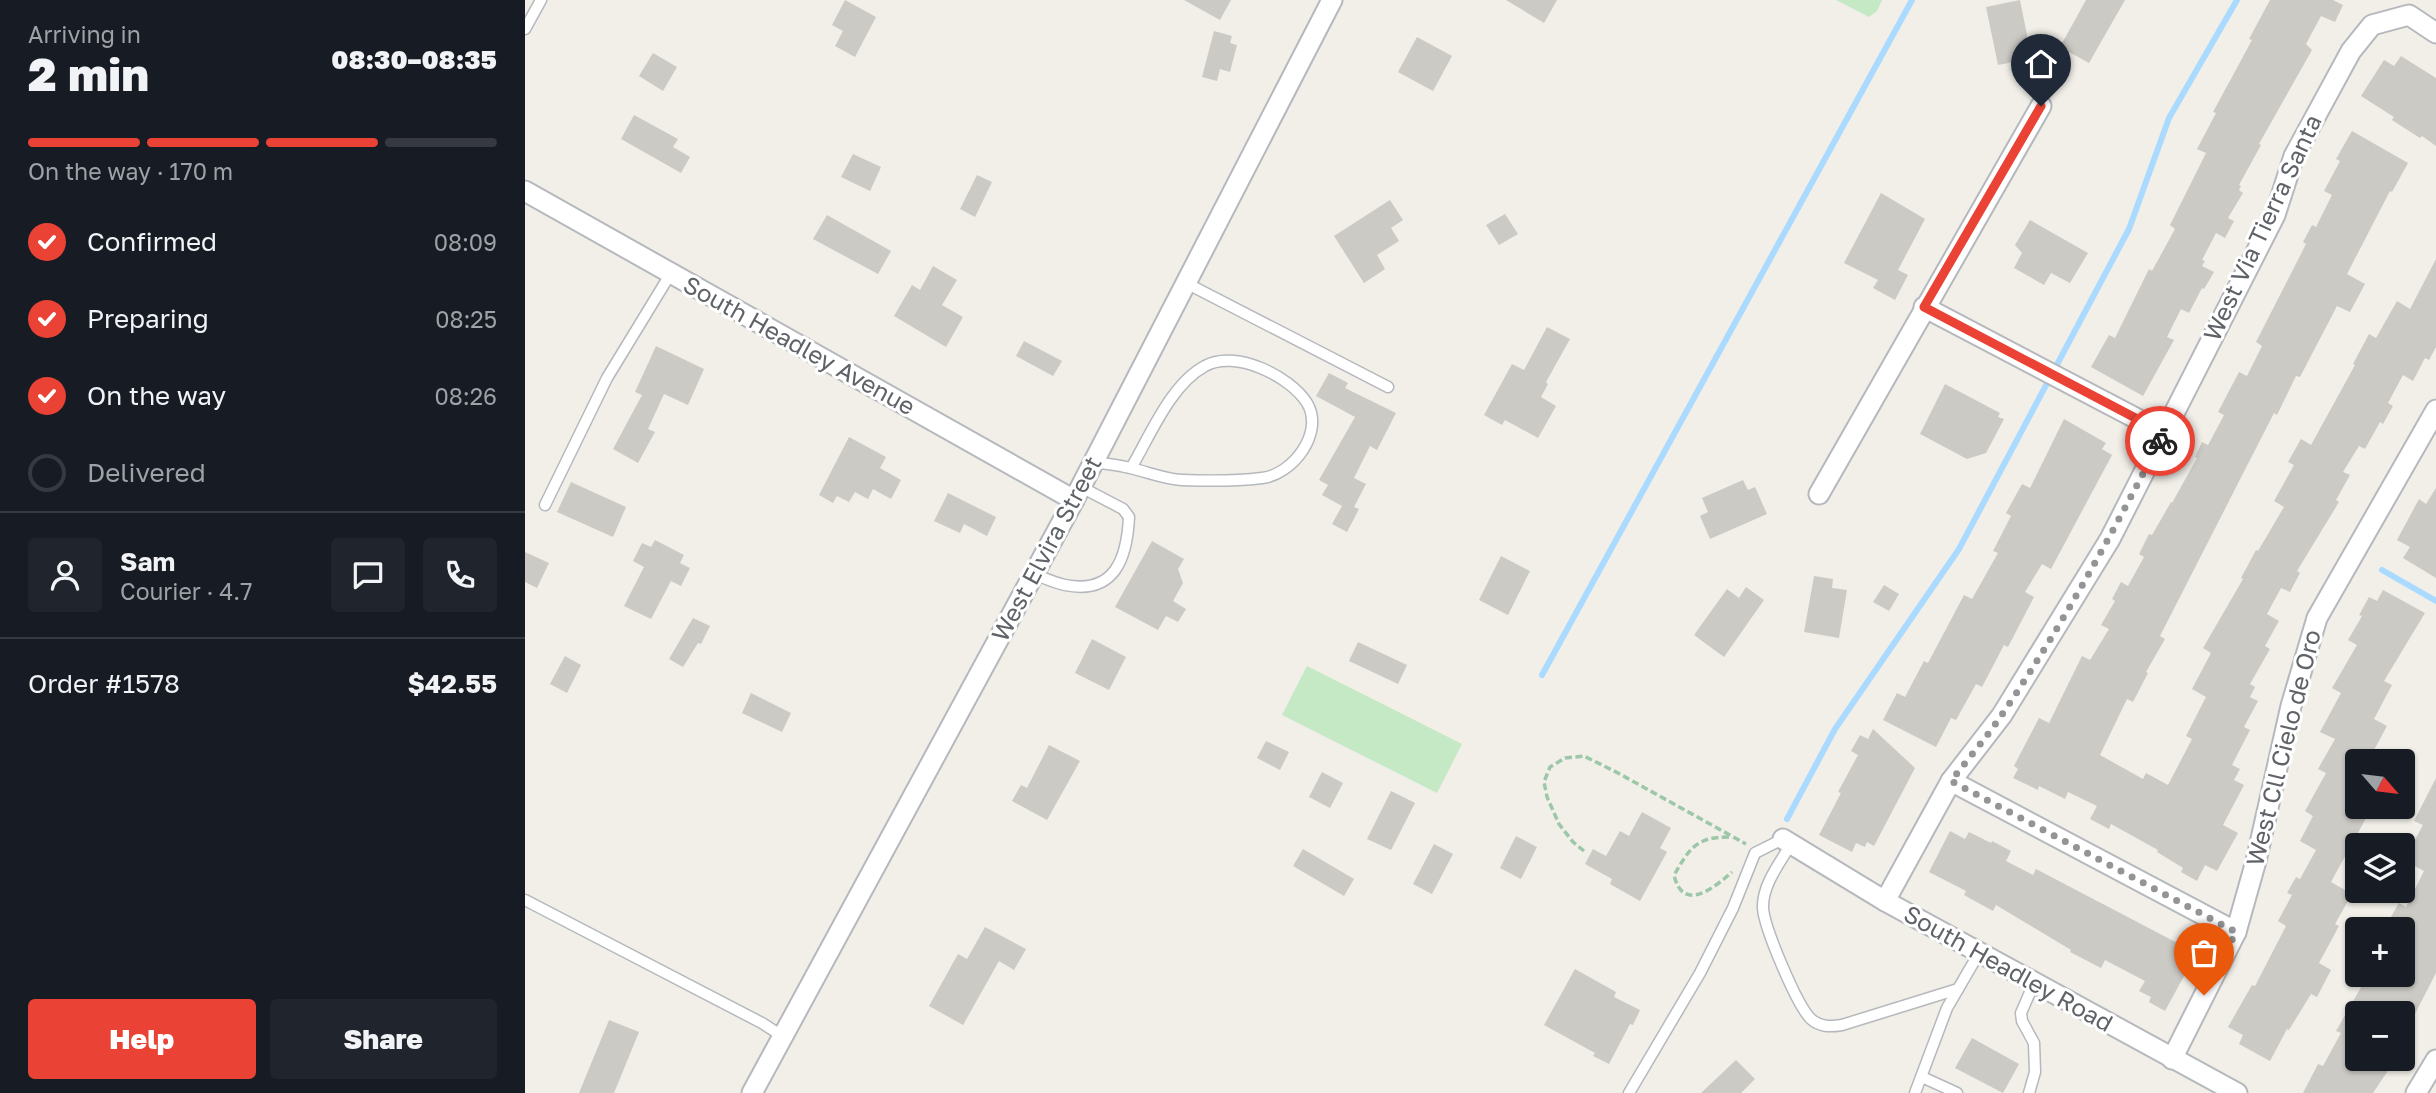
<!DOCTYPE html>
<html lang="en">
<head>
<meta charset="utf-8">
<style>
	body { margin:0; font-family:"Golos Text",sans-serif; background:#20242c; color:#f1f3f6; height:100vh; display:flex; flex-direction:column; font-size:26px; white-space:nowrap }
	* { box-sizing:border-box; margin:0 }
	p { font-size:23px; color:#9ea1a6 }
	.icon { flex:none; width:38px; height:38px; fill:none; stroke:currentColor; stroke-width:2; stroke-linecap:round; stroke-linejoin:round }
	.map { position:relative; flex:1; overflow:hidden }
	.side { display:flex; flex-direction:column; background:#171b24; width:525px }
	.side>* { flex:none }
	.needle { width:46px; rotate:118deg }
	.tools { position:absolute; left:1820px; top:749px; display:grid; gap:14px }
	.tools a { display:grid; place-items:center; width:70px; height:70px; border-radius:7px; background:#171b24; box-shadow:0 2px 5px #0004; font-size:35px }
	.pin { position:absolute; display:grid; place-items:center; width:60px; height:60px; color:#fff; margin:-72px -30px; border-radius:50% 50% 50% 0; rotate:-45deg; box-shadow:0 0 7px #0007 }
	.pin .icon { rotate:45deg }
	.courier { position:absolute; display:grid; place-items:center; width:70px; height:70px; margin:-35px; border:5px solid #ea4335; border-radius:50%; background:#fff; color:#222; box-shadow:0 2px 9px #0007 }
	.head em { font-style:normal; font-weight:800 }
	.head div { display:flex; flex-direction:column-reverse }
	.head { display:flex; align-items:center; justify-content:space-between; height:119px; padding:0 28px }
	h1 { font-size:46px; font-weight:800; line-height:52px }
	.bar { display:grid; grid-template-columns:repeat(4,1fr); gap:10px 7px; align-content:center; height:84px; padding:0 28px }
	.bar i { height:9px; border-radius:5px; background:#363941 }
	.bar .selected { background:#ea4335 }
	.bar p { grid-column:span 4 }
	.line { display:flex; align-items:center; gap:18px; padding:0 28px; border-top:2px solid #363941 }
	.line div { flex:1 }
	.round { display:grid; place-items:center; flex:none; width:74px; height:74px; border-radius:7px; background:#20242c }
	ol { padding:0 28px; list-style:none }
	li { display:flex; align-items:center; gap:21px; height:77px }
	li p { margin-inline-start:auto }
	li .icon { padding:7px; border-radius:50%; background:#ea4335; color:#fff; stroke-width:4 }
	li:last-child { color:#9ea1a6 }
	li i { width:38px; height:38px; border:4px solid #363941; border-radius:50% }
	.action { display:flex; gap:14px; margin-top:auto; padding:14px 28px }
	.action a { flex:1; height:80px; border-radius:7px; background:#ea4335; color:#fff; font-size:28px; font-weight:800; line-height:80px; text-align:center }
	.action a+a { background:#20242c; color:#f1f3f6 }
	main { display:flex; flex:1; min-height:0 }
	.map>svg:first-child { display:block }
	.green { fill:#c5e8c5 }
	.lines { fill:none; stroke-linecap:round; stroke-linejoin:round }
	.stream { stroke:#aadaff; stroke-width:6 }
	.building { fill:#cccac5 }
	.service-casing { stroke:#b5b8bc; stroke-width:13 }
	.minor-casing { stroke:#b5b8bc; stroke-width:23 }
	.path { stroke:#9cc7a9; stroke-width:3.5; stroke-dasharray:7 3.5; stroke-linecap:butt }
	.service { stroke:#fff; stroke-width:10 }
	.minor { stroke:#fff; stroke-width:19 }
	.done { stroke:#929495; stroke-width:7; stroke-dasharray:0 12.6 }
	.route { stroke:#ea4335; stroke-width:9 }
	.labels { text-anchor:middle; stroke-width:6; stroke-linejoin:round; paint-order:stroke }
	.street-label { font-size:24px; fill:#5f6368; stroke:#fff }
</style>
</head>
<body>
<main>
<section class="side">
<div class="head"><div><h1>2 min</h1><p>Arriving in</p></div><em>08:30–08:35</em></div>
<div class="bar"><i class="selected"></i><i class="selected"></i><i class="selected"></i><i></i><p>On the way · 170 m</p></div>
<ol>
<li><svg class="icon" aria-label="check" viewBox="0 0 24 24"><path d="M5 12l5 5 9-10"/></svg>Confirmed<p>08:09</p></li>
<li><svg class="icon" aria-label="check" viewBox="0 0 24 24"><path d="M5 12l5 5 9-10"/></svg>Preparing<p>08:25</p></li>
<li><svg class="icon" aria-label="check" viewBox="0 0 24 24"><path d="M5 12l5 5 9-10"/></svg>On the way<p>08:26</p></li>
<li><i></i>Delivered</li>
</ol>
<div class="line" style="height:126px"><a class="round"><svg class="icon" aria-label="person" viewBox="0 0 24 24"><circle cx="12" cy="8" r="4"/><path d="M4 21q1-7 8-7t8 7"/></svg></a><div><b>Sam</b><p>Courier · 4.7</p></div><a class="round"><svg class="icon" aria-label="chat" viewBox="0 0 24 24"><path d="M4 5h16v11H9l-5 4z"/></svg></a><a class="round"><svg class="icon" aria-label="phone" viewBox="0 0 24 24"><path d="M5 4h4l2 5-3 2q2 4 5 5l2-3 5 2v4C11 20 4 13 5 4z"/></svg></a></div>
<div class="line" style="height:91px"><div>Order #1578</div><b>$42.55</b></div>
<div class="action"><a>Help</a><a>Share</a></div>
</section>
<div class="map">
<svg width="1911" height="1093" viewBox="0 0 1911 1093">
	<rect width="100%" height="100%" fill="#f1efe8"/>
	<g class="green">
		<path d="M1311 0H1357L1352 11 1344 17Z"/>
		<path d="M782 666 937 744 912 793 757 715Z"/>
	</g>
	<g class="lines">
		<g class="stream">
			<path d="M1857 570 1911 601"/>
			<path d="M1017 675 1387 0"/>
			<path d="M1262 819 1310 729 1434 549 1604 229 1644 118 1712 0"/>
		</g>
	</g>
	<g class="building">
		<path d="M320 0 351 17 330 57 310 46 318 31 307 25Z"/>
		<path d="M659 0H706L695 20Z"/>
		<path d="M981 0H1032L1019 23Z"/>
		<path d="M1495 0 1505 50 1493 53 1494 61 1473 65 1461 7Z"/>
		<path d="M1561 0H1600L1564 63 1535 47Z"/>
		<path d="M1745 0H1808L1818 5 1810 22 1796 16 1781 44 1787 50 1734 144 1736 145 1714 185 1716 186 1714 190 1718 193 1703 218 1709 221 1700 238 1691 233 1677 260 1680 261 1677 266 1689 272 1679 289 1677 288 1664 313 1656 309 1642 337 1649 340 1618 396 1566 367 1584 335 1590 338 1624 269 1627 271 1650 229 1645 225 1681 153 1672 149 1691 113 1688 112 1727 40 1724 39Z"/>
		<path d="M689 31 707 36 705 43 712 45 705 72 695 69 692 81 677 77Z"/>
		<path d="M892 37 927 56 908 91 873 72Z"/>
		<path d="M128 53 152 67 138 91 114 76Z"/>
		<path d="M1876 56 1911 78V146L1897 136 1895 138 1867 120 1869 117 1836 96 1859 60 1869 66Z"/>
		<path d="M109 115 153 139 148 147 165 157 156 173 96 139Z"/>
		<path d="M1827 131 1883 163 1867 192 1865 191 1822 274 1840 284 1825 312 1812 306 1775 377 1771 376 1752 415 1749 413 1635 636 1640 639 1621 672 1623 673 1608 702 1602 699 1575 755 1618 779 1621 773 1643 785 1667 739 1661 736 1681 697 1667 689 1686 653 1678 648 1718 579 1716 578 1731 550 1733 551 1759 507 1749 501 1769 465 1763 462 1776 439 1786 445 1830 365 1828 364 1844 334 1851 338 1872 301 1885 309 1911 259V347L1904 360 1900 358 1888 381 1878 375 1863 403 1868 406 1858 424 1855 422 1840 449 1834 446 1818 472 1825 475 1811 500 1814 502 1772 571 1775 573 1765 592 1756 588 1742 614 1754 621 1740 646 1745 649 1725 684 1730 687 1725 697 1733 701 1719 727 1725 730 1707 765 1715 769 1709 780 1719 785 1698 825 1713 833 1692 871 1680 865 1672 881 1656 872 1658 868 1632 852 1633 850 1586 824 1584 829 1565 819 1572 806 1543 792 1540 799 1514 786 1513 790 1488 778 1493 769 1489 766 1514 718 1524 723 1557 656 1565 660 1584 629 1576 625 1590 601 1587 599 1596 582 1603 586 1619 557 1614 554 1624 534 1627 535 1646 502 1647 503 1672 458 1670 457 1677 442 1683 445 1699 415 1693 412 1714 372 1722 376 1737 346 1731 342 1781 244 1778 242 1787 225 1791 227 1807 195 1799 191 1815 161 1811 159Z"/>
		<path d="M328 154 356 167 345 191 316 177Z"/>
		<path d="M452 175 467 182 450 217 435 209Z"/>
		<path d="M1356 193 1400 219 1373 270 1383 275 1370 300 1348 288 1353 280 1319 263Z"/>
		<path d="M865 200 878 220 866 228 874 241 852 255 860 269 839 283 809 236Z"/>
		<path d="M980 214 993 234 974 245 961 225Z"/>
		<path d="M302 215 366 251 353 274 288 239Z"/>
		<path d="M1505 220 1563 253 1545 283 1526 273 1519 285 1489 268 1497 253 1490 245Z"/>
		<path d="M408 266 432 280 417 305 438 317 421 347 369 316 387 285 395 290Z"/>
		<path d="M1022 327 1045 339 1021 382 1023 384 1016 397 1031 406 1013 438 980 420 977 425 959 415 987 364 999 370Z"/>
		<path d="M499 341 537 361 528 376 491 356Z"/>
		<path d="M131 346 179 369 163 405 139 394 123 429 130 432 113 463 88 449 117 395 110 392Z"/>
		<path d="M804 373 823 383 820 388 871 413 852 450 845 446 829 478 841 484 829 507 834 509 822 532 807 524 817 506 797 495 803 485 794 480 830 417 791 396Z"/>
		<path d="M1420 384 1475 413 1473 417 1479 419 1461 453 1442 459 1395 434Z"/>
		<path d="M1539 419 1581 443 1577 449 1587 455 1526 569 1517 564 1500 592 1509 597 1483 647 1479 645 1457 687 1451 684 1431 720 1426 718 1411 747 1358 720 1372 693 1380 697 1399 661 1403 663 1439 595 1447 599 1473 553 1468 551 1486 516 1481 513 1497 484 1505 488Z"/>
		<path d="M324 437 361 457 355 468 376 480 366 499 348 489 343 499 330 492 324 502 312 496 308 503 294 495Z"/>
		<path d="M1218 480 1223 490 1230 487 1242 514 1185 539 1175 516 1183 512 1177 498Z"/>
		<path d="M46 482 101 507 88 537 32 512Z"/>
		<path d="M1911 488V578L1878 558 1885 547 1872 540 1894 499 1901 504Z"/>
		<path d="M423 493 471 517 462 536 439 524 435 533 409 521Z"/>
		<path d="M130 540 159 555 155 563 165 568 156 586 146 581 126 619 99 606 119 567 108 561 117 543 126 547Z"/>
		<path d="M627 541 659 559 653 569 658 583 648 601 661 609 653 622 641 616 633 630 590 607Z"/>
		<path d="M0 552 24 563 12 588 0 582Z"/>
		<path d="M976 556 1005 571 983 615 954 600Z"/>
		<path d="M1289 576 1308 579 1307 588 1322 590 1314 638 1279 632Z"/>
		<path d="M1359 585 1374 594 1364 611 1348 602Z"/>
		<path d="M1221 587 1239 600 1199 657 1169 635 1202 589 1214 598Z"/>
		<path d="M1858 590 1900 613 1859 681 1867 685 1849 719 1862 726 1843 761H1832V807H1841L1846 809 1806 882 1827 894 1810 924 1814 926 1794 963 1806 970 1792 997 1786 994 1764 1030 1762 1029 1745 1061 1714 1044 1718 1035 1703 1027 1727 985 1730 986 1761 926 1753 921 1767 895 1762 893 1771 877 1775 879 1791 850 1775 841 1788 816 1780 811 1801 773 1793 769 1810 739 1795 732 1816 693 1807 688 1832 645 1823 640 1837 616 1834 615 1844 597 1852 601Z"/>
		<path d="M168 618 185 626 176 644 173 643 158 667 144 659Z"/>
		<path d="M567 639 601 657 584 690 550 673Z"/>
		<path d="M833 642 882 665 873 684 824 661Z"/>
		<path d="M40 656 56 665 42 693 25 684Z"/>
		<path d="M226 693 266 713 257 732 217 713Z"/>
		<path d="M1348 729 1390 768 1349 846 1342 842 1340 847 1331 843 1327 852 1294 835 1316 793 1313 792 1333 755 1326 751 1335 735 1343 739Z"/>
		<path d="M741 741 764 752 755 770 732 758Z"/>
		<path d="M524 745 555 761 522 820 487 801 496 785 502 788Z"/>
		<path d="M797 772 818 783 805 808 784 797Z"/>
		<path d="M1911 778V973L1878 1037V1013H1832V1059H1853L1866 1066 1848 1093H1778L1793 1064 1798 1066 1816 1033 1811 1031 1843 975H1878V929H1859L1874 903 1881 907 1899 871 1879 860 1898 825 1889 821Z"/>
		<path d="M866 791 890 803 866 850 842 839Z"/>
		<path d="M1117 812 1146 828 1135 848 1142 852 1115 901 1085 884 1087 879 1060 864 1068 849 1081 856 1095 831 1104 836Z"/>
		<path d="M1425 831 1440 839 1444 832 1466 843 1467 841 1486 851 1481 861 1508 875 1511 869 1660 947 1654 959 1665 965 1640 1011 1624 1002 1626 997 1614 991 1620 981 1580 960 1576 968 1545 952 1546 950 1471 905 1468 911 1439 895 1441 891 1404 872Z"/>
		<path d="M991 836 1012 847 996 879 975 868Z"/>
		<path d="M909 844 928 854 907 894 888 884Z"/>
		<path d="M778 849 829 879 819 896 768 866Z"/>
		<path d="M460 927 501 949 489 970 474 961 438 1025 404 1006 433 954 442 959Z"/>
		<path d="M1050 969 1091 992 1089 997 1115 1010 1108 1025 1105 1024 1084 1064 1068 1056 1070 1053 1019 1025Z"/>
		<path d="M84 1020 114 1032 89 1093H54Z"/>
		<path d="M1447 1038 1494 1064 1478 1093 1430 1068Z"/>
		<path d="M1211 1060 1230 1079 1216 1093H1176Z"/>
	</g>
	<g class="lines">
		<g class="service-casing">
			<g id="service">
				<path d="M0 29 16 0"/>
				<path d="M661 283 863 387"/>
				<path d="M569 462C581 464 593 465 605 468 623 472 639 479 657 480 682 481 712 481 737 478 767 475 800 433 782 403 765 376 710 349 680 366 646 384 625 436 606 468"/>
				<path d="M20 505 82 378 146 273"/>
				<path d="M509 574C519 578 530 583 540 585 590 595 602 558 604 517L598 509 556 487"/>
				<path d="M1266 844C1255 863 1237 885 1238 908 1239 927 1272 1006 1286 1019 1295 1027 1305 1027 1317 1025L1433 989"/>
				<path d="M0 900 237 1023 257 1036"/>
				<path d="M1397 1077 1432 1093"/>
				<path d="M1104 1093 1175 973 1208 908 1230 853 1258 839"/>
				<path d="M1390 1093 1422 1008 1454 953"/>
				<path d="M1504 1093 1510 1072 1509 1043 1497 1021 1496 1013 1509 983"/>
			</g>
		</g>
		<g class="minor-casing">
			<g id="minor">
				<path d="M0 191 549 500"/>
				<path d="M1399 307 1639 433"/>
				<path d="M1294 494 1516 106"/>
				<path d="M1426 781 1711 932"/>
				<path d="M1258 839 1360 901 1712 1093"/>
				<path d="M1360 901 1426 781 1477 715 1585 539 1750 215 1769 156 1826 51 1847 25 1884 15 1911 33"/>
				<path d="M1647 1059 1711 932 1731 861 1766 706 1792 618 1911 410"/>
				<path d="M227 1093 549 500 807 0"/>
				<path d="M1891 1093 1911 1060"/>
			</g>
		</g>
		<g class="path">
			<path d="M1204 837C1171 837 1165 848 1149 875 1158 914 1190 887 1207 872"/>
			<path d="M1059 851 1048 842 1034 824 1022 797 1019 782 1025 767 1040 758 1059 756 1093 773 1221 844"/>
		</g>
		<use href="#service" class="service"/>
		<use href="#minor" class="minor"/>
	</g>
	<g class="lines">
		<path class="done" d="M1635 441C1587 534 1537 626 1478 713 1462 737 1443 759 1426 781L1711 932 1679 995"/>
		<path class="route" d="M1516 106 1399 307 1639 433 1635 441"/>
	</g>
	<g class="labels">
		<g class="street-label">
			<text transform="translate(1738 228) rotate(-65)" y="8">West Via Tierra Santa</text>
			<text transform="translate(274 346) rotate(29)" y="8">South Headley Avenue</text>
			<text transform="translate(522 549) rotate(-62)" y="8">West Elvira Street</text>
			<text transform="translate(1759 748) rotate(-76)" y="8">West Cll Cielo de Oro</text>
			<text transform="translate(1483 969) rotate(29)" y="8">South Headley Road</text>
		</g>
	</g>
</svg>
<div class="tools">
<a><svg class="needle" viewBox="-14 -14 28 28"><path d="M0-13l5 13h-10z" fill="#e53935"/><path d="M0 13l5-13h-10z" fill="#9ea1a6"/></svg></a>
<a><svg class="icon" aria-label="layers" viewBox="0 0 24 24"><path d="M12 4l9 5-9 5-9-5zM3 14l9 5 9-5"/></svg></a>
<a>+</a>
<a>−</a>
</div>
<div class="pin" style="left:1679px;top:995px;background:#ea580c"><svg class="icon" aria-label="bag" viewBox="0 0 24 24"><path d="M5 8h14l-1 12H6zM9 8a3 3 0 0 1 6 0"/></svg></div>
<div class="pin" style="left:1516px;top:106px;background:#1f2937"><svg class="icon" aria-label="home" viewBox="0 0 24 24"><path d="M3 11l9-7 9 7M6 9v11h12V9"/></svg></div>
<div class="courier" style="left:1635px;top:441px"><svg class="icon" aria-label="bike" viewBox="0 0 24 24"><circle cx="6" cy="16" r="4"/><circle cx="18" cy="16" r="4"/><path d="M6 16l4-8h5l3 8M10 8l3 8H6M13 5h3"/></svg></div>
</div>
</main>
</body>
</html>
